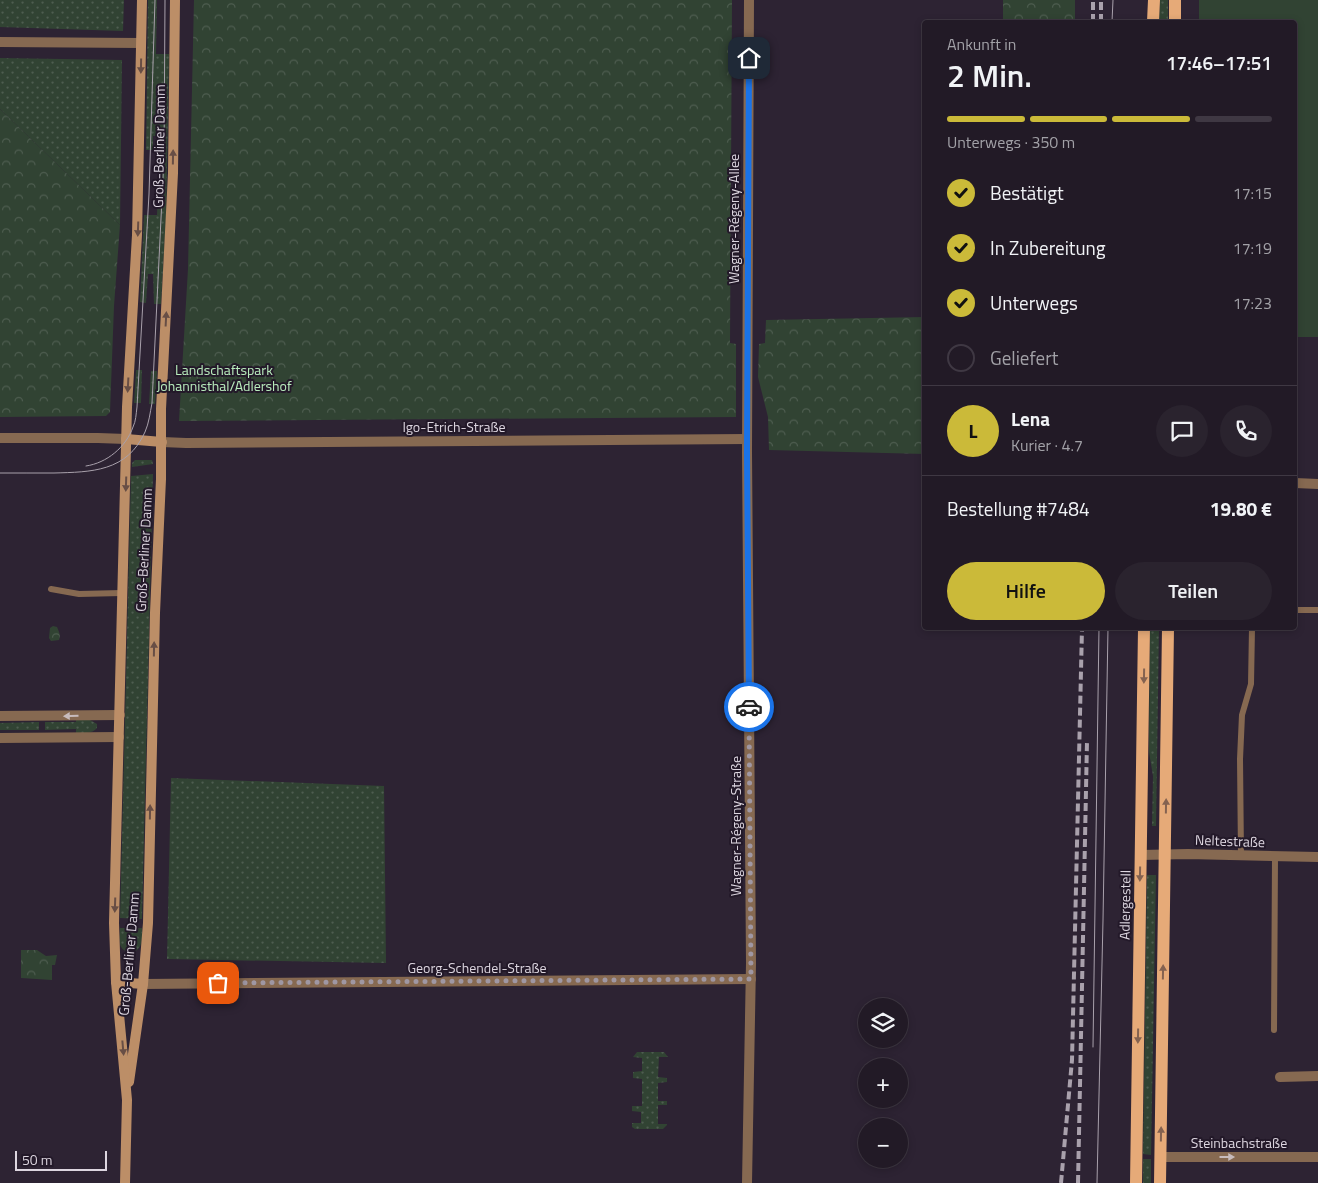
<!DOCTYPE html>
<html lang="de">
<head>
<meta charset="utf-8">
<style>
	body { margin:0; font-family:"Titillium Web",sans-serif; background:#2a232e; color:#f1f3f6; height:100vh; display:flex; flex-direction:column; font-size:19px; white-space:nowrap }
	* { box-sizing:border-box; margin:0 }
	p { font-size:16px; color:#a2a1a7 }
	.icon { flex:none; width:28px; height:28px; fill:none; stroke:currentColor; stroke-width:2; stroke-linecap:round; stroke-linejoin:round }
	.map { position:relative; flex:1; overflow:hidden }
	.side { position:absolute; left:922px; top:20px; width:375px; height:610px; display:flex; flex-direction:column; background:#221a26; border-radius:5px; box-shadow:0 2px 8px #0003,0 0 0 1px #3f3843 }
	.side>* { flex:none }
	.controls { position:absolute; left:858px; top:998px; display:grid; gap:10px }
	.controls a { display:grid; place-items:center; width:50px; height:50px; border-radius:50%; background:#221a26; box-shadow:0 2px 8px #0003,0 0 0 1px #3f3843; font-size:25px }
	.scale { position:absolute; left:15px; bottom:12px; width:92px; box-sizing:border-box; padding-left:5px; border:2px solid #ddd6e0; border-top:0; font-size:14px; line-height:18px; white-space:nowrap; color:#ddd6e0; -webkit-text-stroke:4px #231929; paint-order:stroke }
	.pin { position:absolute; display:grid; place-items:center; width:42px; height:42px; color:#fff; margin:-21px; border-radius:10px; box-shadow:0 2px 8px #0006 }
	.courier { position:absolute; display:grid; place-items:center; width:50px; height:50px; margin:-25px; border:4px solid #1a73e8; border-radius:50%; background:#fff; color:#222; box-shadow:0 1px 6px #0007 }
	.headline em { font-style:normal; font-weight:600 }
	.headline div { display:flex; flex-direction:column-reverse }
	.headline { display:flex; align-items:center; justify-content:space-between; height:85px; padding:0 25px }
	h1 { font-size:32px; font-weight:600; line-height:38px }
	.bar { display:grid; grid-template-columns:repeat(4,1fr); gap:8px 5px; align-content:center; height:60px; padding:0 25px }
	.bar i { height:6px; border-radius:4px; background:#3f3843 }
	.bar .selected { background:#cbba39 }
	.bar p { grid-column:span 4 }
	.line { display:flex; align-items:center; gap:12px; padding:0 25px; border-top:1px solid #3f3843 }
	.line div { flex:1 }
	.round { display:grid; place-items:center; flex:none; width:52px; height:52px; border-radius:26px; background:#2a232e }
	ol { padding:0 25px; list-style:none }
	li { display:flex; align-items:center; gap:15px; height:55px }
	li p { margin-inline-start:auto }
	li .icon { padding:5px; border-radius:50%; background:#cbba39; color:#111; stroke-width:4 }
	li:last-child { color:#a2a1a7 }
	li i { width:28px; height:28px; border:2px solid #3f3843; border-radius:50% }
	.action { display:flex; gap:10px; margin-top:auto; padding:10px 25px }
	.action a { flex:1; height:58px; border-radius:30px; background:#cbba39; color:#111; font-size:20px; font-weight:600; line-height:58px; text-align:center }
	.action a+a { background:#2a232e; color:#f1f3f6 }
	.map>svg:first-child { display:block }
	.grass { fill:url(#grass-dots) }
	.park { fill:url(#park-crowns) }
	.garden { fill:#314333 }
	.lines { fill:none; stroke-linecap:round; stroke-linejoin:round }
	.service { stroke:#866951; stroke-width:6 }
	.minor { stroke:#866951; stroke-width:10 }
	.tertiary { stroke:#866951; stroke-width:10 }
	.secondary { stroke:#bc8e67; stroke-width:10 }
	.primary { stroke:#e6aa78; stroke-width:12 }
	.tram { stroke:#a9a1ac; stroke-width:1 }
	.rail { stroke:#a9a1ac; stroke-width:4; stroke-dasharray:8 4; stroke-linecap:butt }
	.oneway { fill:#684e45 }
	.oneway2 { fill:#846250 }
	.oneway3 { fill:#c7bbbc }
	.done { stroke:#9f97a3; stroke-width:5; stroke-dasharray:0 9 }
	.route { stroke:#1a73e8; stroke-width:6 }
	.labels { text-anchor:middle; stroke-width:4; stroke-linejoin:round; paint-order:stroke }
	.street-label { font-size:14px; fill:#ddd6e0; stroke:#231929 }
	.park-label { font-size:14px; fill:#b9edbd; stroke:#231929 }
</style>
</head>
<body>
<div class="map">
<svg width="1318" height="1183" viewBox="0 0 1318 1183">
	<defs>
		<pattern id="grass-dots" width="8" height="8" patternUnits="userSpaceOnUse" patternTransform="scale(1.25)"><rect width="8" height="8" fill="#314333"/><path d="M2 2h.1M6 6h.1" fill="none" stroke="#4e5d50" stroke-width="1.8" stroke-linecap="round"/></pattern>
		<pattern id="park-crowns" width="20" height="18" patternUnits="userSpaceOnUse" patternTransform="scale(1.25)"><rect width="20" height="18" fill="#314333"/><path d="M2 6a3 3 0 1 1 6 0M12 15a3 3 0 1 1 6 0" fill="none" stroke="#4e5d50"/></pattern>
	</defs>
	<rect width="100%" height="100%" fill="#2d2333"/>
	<g class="grass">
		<path d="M0 0H124L123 31 0 27Z"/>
		<path d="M148 0H157L156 54H169L166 218 161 304H154L153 274H148L146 303 140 302 144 215H157L160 136H153V150H146Z"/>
		<path d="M1160 0H1168V22H1159Z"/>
		<path d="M0 58 122 60 120 225 0 109Z"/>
		<path d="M136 370H142L141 403H134Z"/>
		<path d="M151 371H157L155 404H149Z"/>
		<path d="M135 460H152L153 464 132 467V463Z"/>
		<path d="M153 474 142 919 120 918 131 476Z"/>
		<path d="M1150 628H1159L1156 826H1152L1153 776 1149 752V730Z"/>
		<path d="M76 719 90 720 97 724V728C92 734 83 733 76 733V729L45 730V722H76Z"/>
		<path d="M39 722V730H0V723Z"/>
		<path d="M171 778 384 786 386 963 167 959Z"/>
		<path d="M1147 875H1156L1151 1155 1143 1154Z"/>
		<path d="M120 928H142C142 934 143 943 139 948 134 955 122 953 120 944 119 939 120 933 120 928Z"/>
		<path d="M637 1052H664L668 1057H659L658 1077 667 1078V1082L658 1083V1101H667V1105H658V1124H667V1125L663 1129H635L632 1127V1123H641V1112L632 1111V1106H642V1079L633 1078V1072L642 1071V1058L633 1057Z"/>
		<rect x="1143" y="1159" width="8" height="24"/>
	</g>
	<g class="park">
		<path d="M194 0H732L730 343 736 344V417L179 421 188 269Z"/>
		<rect x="1003" y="0" width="72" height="22"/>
		<path d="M0 109 120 225 114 306 110 412 106 416 0 417Z"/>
		<path d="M925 317V454L769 450 768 417 758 377 759 344 765 343 766 320Z"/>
		<path d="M53 626 57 627C59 632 61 635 59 640L51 641 49 638 50 628Z"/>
		<path d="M21 950H37L46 956 57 955 55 965H52V980L21 978Z"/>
	</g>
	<path class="garden" d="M1199 0H1318V337H1295V22H1199Z"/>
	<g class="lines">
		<g class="service">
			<path d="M51 589 79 594 122 593"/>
			<path d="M1295 610H1318"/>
			<path d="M1241 855 1240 759 1242 715 1251 684 1252 628"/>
			<path d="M1274 1030 1275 857"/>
		</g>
		<g class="minor">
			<path d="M0 42 141 43"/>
			<path d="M1295 483 1318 484"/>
			<path d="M0 716 120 715"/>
			<path d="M0 738 119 737"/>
			<path d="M1141 855 1188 854 1318 857"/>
			<path d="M143 984 751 979"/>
			<path d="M1280 1077 1318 1076"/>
			<path d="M1161 1157H1318"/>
		</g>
		<g class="tertiary">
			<path d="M0 438H98L126 439"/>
			<path d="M162 442 186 443 747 439"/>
			<path d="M747 1183 751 963 747 452 749 0"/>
		</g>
		<g class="secondary">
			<path d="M126 439 162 442"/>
			<path d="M116 982 143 984"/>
			<path d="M129 1082 143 984 148 923 155 613 161 479V409L173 173 175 0"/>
			<path d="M125 1183 127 1100 116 982 114 923 127 407 137 235 142 0"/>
		</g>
		<g class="primary">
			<path d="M1175 0V22"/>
			<path d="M1153 22 1154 0"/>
			<path d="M1136 1183 1144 628"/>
			<path d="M1160 1183 1168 628"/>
		</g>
		<g class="tram">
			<path d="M1112 22 1113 0"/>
			<path d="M86 466C107 463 126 447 133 427 136 421 136 414 137 407L149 194 155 0"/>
			<path d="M0 473C18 473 36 473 54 473 91 472 127 472 145 432 149 423 150 413 152 403L164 157 165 0"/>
			<path d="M1093 1047 1099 628"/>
			<path d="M1097 1183 1103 920 1108 628"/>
		</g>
		<g class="rail">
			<path d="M1093 22V0"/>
			<path d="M1101 22V0"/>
			<path d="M1061 1183 1072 1060 1082 628"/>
			<path d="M1078 1183 1087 741"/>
		</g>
	</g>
	<defs><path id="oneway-solid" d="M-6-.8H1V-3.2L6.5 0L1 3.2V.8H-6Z" transform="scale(1.25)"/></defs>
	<g class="oneway">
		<use href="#oneway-solid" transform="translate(141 66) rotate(91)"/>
		<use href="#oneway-solid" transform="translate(173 157) rotate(-89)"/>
		<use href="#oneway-solid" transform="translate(138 229) rotate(92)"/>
		<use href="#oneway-solid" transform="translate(166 319) rotate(-87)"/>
		<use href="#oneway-solid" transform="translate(128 385) rotate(93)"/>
		<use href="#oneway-solid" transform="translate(126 484) rotate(92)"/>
		<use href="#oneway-solid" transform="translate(154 649) rotate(-89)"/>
		<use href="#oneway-solid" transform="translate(150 812) rotate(-89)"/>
		<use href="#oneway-solid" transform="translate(115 905) rotate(92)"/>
		<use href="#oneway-solid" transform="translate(123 1048) rotate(85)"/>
	</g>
	<g class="oneway2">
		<use href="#oneway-solid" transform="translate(1144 676) rotate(91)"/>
		<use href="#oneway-solid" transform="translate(1166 806) rotate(-89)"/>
		<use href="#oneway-solid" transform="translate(1140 874) rotate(91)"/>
		<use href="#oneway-solid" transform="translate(1163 972) rotate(-89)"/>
		<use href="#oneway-solid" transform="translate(1138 1036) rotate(91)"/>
		<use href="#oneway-solid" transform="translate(1161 1134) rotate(-89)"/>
	</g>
	<g class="oneway3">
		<use href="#oneway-solid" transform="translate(71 716) rotate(179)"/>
		<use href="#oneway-solid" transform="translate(1227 1157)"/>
	</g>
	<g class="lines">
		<path class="done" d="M218 983 751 979 749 707"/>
		<path class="route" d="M749 58 747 452 749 707"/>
	</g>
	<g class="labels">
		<g class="street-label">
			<text transform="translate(159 146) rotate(-89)" y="5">Groß-Berliner Damm</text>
			<text transform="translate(734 219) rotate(-90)" y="5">Wagner-Régeny-Allee</text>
			<text x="454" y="432">Igo-Etrich-Straße</text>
			<text transform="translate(144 550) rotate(-87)" y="5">Groß-Berliner Damm</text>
			<text transform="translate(736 826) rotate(-90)" y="5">Wagner-Régeny-Straße</text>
			<text transform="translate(1230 841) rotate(2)" y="5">Neltestraße</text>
			<text transform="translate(1125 905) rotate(-89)" y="5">Adlergestell</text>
			<text transform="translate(129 954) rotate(-85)" y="5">Groß-Berliner Damm</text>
			<text x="477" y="973">Georg-Schendel-Straße</text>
			<text x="1239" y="1148">Steinbachstraße</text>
		</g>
		<g class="park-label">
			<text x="224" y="375">Landschaftspark<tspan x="224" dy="16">Johannisthal/Adlershof</tspan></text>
		</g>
	</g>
</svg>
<div class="controls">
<a><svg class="icon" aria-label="layers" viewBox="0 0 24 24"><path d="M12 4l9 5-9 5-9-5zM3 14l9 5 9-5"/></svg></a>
<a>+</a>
<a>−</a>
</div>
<div class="scale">50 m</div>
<div class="pin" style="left:218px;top:983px;background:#ea580c"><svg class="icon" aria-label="bag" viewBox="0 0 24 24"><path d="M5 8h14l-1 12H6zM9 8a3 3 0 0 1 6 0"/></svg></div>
<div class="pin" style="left:749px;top:58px;background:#1f2937"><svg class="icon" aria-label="home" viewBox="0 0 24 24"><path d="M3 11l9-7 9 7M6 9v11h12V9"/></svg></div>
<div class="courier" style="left:749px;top:707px"><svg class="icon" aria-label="car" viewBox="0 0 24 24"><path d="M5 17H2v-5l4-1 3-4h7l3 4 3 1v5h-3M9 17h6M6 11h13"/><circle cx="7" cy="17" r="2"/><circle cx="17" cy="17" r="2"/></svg></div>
<section class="side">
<div class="headline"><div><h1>2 Min.</h1><p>Ankunft in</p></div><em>17:46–17:51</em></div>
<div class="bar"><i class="selected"></i><i class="selected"></i><i class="selected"></i><i></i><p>Unterwegs · 350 m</p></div>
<ol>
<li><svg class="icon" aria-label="check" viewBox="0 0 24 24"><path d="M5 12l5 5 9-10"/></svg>Bestätigt<p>17:15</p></li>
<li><svg class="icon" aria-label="check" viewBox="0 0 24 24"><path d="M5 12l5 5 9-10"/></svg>In Zubereitung<p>17:19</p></li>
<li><svg class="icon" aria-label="check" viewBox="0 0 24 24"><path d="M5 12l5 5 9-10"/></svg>Unterwegs<p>17:23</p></li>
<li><i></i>Geliefert</li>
</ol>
<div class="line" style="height:90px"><b class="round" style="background:#cbba39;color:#111">L</b><div><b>Lena</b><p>Kurier · 4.7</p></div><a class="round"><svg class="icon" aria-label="chat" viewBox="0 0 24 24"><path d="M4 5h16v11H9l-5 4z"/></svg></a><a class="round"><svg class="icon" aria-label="phone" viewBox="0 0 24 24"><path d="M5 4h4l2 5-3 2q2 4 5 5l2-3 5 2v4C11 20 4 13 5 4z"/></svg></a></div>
<div class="line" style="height:65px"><div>Bestellung #7484</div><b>19.80 €</b></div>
<div class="action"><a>Hilfe</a><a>Teilen</a></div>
</section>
</div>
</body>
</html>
